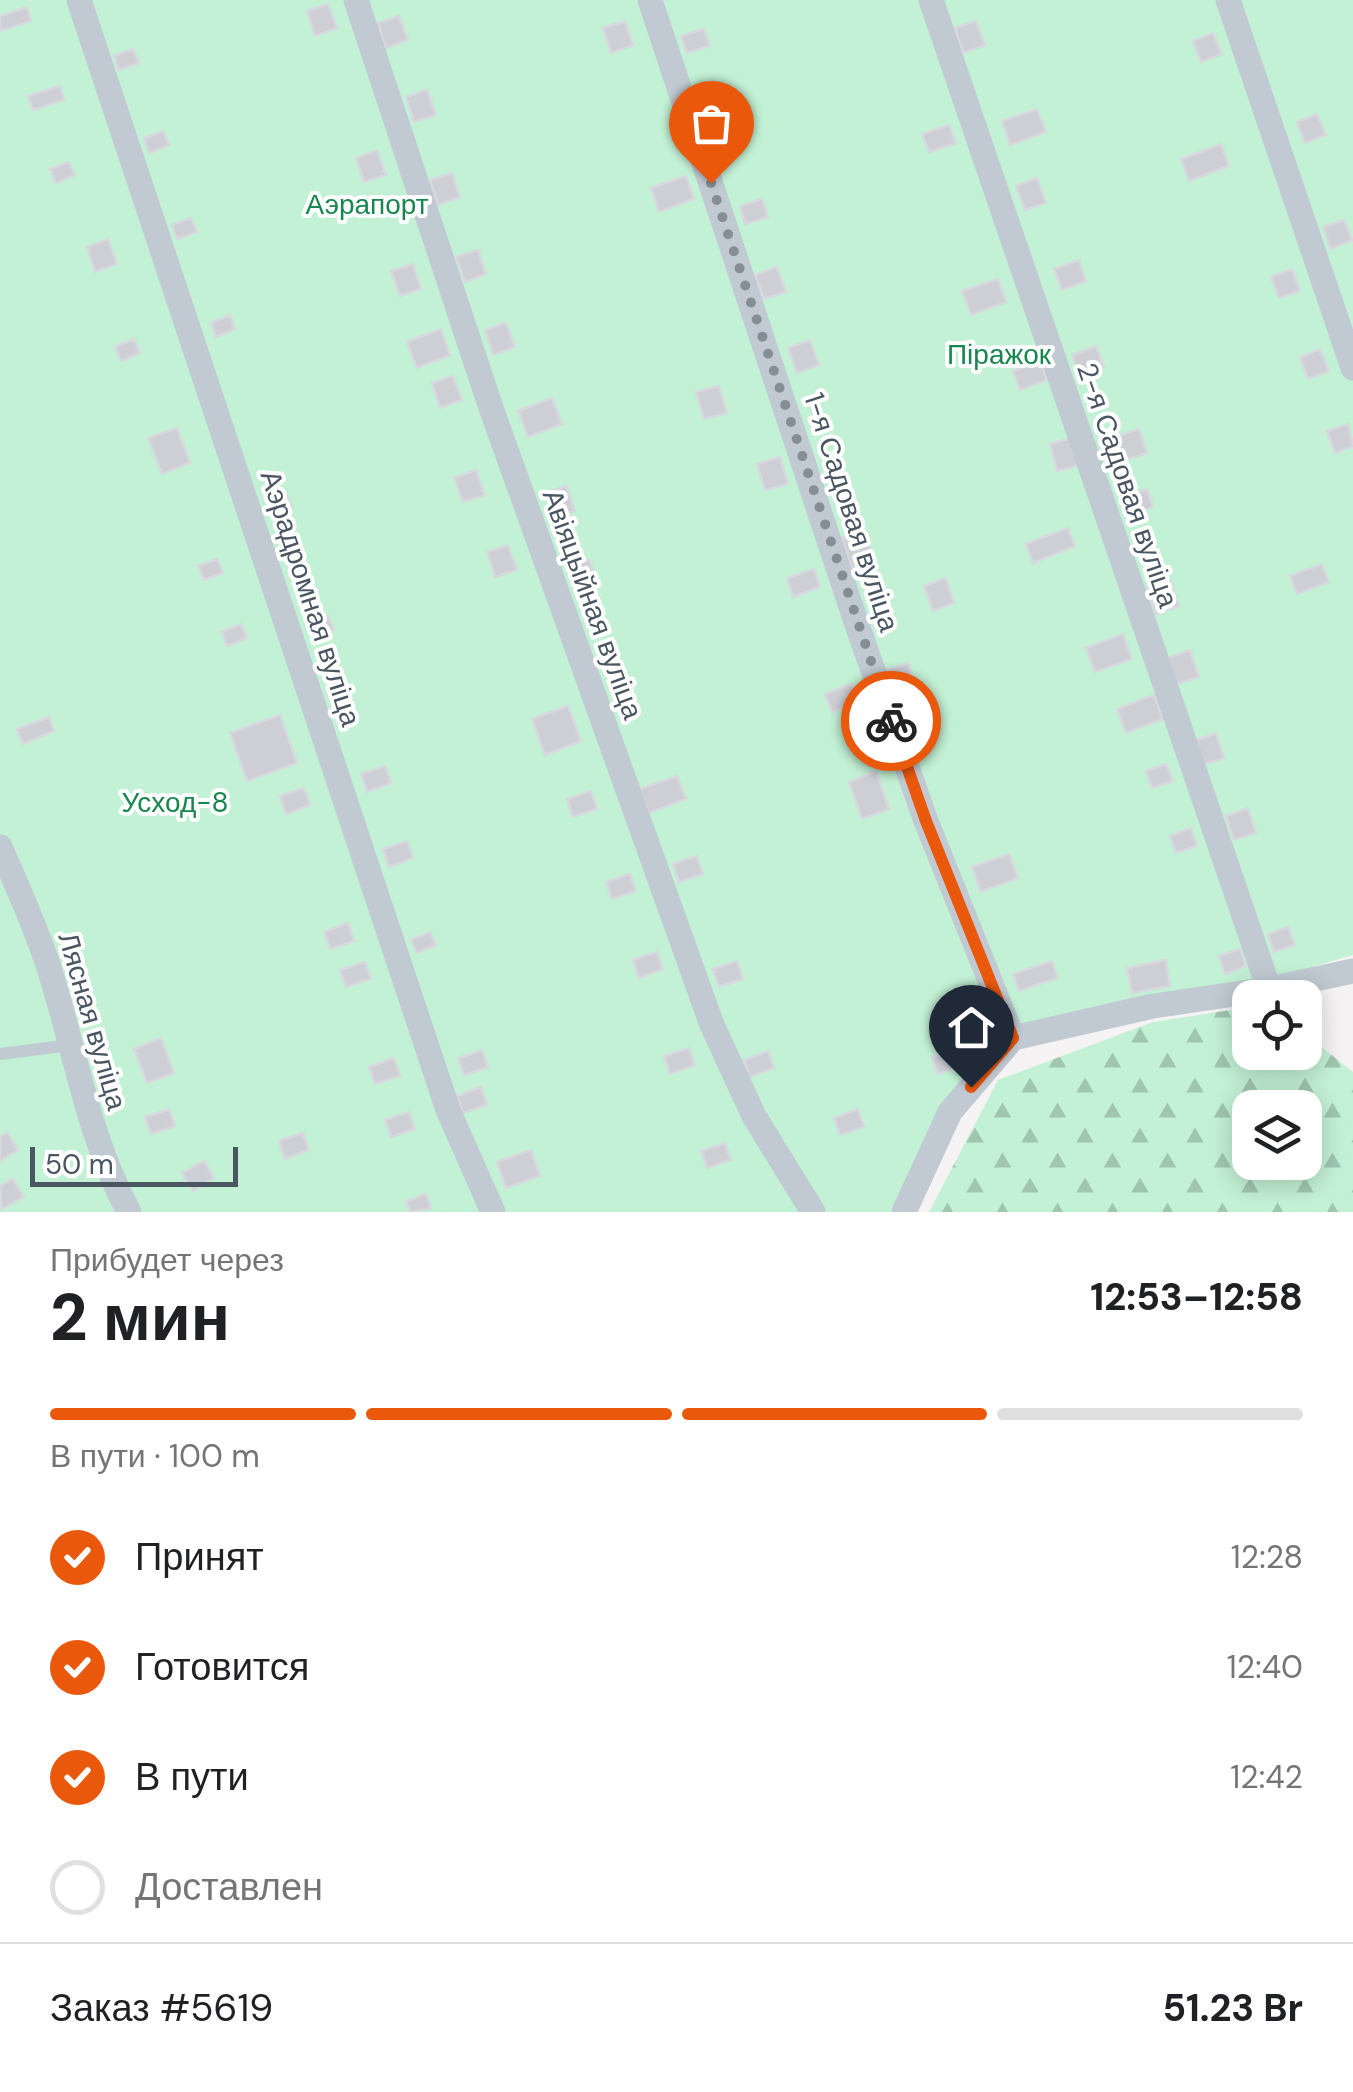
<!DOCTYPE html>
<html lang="ru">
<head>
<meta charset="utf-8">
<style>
	body { margin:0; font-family:"DM Sans",sans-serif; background:#f6f6f6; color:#202124; height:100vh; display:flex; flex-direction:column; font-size:38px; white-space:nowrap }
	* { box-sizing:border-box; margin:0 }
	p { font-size:32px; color:#757577 }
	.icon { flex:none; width:55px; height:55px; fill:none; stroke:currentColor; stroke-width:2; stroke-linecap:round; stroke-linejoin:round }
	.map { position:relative; height:1212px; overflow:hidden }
	.panel { display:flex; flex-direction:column; background:#fff; flex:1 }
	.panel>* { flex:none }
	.controls { position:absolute; left:1232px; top:980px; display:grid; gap:20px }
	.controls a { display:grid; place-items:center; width:90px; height:90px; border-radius:20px; background:#fff; box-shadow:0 5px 25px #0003; font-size:50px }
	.scale { position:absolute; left:30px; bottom:25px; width:208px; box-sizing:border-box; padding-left:10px; border:5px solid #4a5661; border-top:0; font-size:28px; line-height:35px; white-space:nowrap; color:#4a5661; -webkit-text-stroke:8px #fff; paint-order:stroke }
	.pin { position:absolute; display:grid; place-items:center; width:85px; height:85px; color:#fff; margin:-102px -42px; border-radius:50% 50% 50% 0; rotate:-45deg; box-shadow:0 0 10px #0007 }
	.pin .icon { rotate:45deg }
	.courier { position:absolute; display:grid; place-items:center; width:100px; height:100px; margin:-50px; border:8px solid #ea580c; border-radius:50%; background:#fff; color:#222; box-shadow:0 2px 12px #0007 }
	.overview em { font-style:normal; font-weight:800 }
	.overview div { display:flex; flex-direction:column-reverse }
	.overview { display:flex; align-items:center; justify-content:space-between; height:170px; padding:0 50px }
	h1 { font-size:65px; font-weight:800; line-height:75px }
	.bar { display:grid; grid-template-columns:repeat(4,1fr); gap:15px 10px; align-content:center; height:120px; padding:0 50px }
	.bar i { height:12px; border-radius:8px; background:#e0e0e0 }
	.bar .on { background:#ea580c }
	.bar p { grid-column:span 4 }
	.line { display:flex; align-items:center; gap:25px; padding:0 50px; border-top:2px solid #e0e0e0 }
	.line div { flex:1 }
	ol { padding:0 50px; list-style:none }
	li { display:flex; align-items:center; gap:30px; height:110px }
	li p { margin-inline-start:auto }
	li .icon { padding:10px; border-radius:50%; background:#ea580c; color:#fff; stroke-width:4 }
	li:last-child { color:#757577 }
	li i { width:55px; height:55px; border:5px solid #e0e0e0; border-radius:50% }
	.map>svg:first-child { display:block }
	.green { fill:#c3f1d5 }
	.forest { fill:url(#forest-firs); fill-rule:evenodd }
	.building { fill:#cdcfd5; stroke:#d7d9de; stroke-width:2.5 }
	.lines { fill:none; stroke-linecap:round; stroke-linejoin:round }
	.service { stroke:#c1cad2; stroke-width:12 }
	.minor { stroke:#c1cad2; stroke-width:25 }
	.done { stroke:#868d94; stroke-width:10; stroke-dasharray:0 18 }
	.route { stroke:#ea580c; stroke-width:12 }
	.labels { text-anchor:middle; stroke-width:8; stroke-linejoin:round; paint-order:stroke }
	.park-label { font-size:28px; fill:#17864f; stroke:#fff }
	.street-label { font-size:28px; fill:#4a5661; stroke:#fff }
</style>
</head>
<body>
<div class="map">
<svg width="1353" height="1212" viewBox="0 0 1353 1212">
	<defs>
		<pattern id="forest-firs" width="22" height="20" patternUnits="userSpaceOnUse" patternTransform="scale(2.5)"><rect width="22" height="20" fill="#c3f1d5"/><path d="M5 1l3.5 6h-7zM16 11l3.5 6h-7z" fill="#a0c6b0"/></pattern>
	</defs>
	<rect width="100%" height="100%" fill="#f5f3f3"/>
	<path class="green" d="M0 0H1353V955L1297 971 1018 1025 994 1038 942 1115 895 1212H0Z"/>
	<path class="forest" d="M1250 1007V1052H1305V1034L1353 1072V1212H929L998 1080 1153 1022ZM1250 1108H1305V1162H1250Z"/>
	<g class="building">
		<path d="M328 4 337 28 315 36 307 11Z"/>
		<path d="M27 7 31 21 0 31V16Z"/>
		<path d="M399 16 408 40 386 48 378 23Z"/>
		<path d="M625 21 633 45 611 53 603 28Z"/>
		<path d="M976 21 985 45 963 53 955 28Z"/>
		<path d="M704 29 710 46 687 53 681 36Z"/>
		<path d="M1213 33 1222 54 1201 62 1193 41Z"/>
		<path d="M133 49 139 63 119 70 114 56Z"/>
		<path d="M60 86 64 100 33 110 28 96Z"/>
		<path d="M427 90 436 115 414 122 406 97Z"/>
		<path d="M733 108 739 125 716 132 710 115Z"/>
		<path d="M1037 109 1046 132 1010 145 1002 121Z"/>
		<path d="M1317 114 1326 135 1305 143 1297 122Z"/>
		<path d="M949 125 956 143 929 152 922 134Z"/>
		<path d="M163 131 169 145 149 153 144 139Z"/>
		<path d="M1221 144 1229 166 1189 181 1181 159Z"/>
		<path d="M377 150 386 175 364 182 356 158Z"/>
		<path d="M69 162 75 175 56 183 50 169Z"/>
		<path d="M452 173 460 197 438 205 430 180Z"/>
		<path d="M686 176 694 199 659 212 651 188Z"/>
		<path d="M1037 178 1046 203 1025 210 1016 186Z"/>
		<path d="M762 199 768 217 745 224 740 206Z"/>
		<path d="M191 218 197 232 177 239 172 225Z"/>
		<path d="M1344 220 1352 240 1331 249 1323 227Z"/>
		<path d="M108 239 117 264 95 272 87 247Z"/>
		<path d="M478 250 486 274 465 282 456 257Z"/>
		<path d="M1079 260 1086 281 1062 290 1054 269Z"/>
		<path d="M413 264 421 289 400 296 391 271Z"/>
		<path d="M777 267 786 292 764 299 755 275Z"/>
		<path d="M1292 269 1300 291 1279 298 1271 277Z"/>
		<path d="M998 279 1006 302 971 315 962 291Z"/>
		<path d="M230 315 235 329 216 337 211 323Z"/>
		<path d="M506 323 515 347 493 355 485 330Z"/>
		<path d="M441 329 450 355 417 368 407 342Z"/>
		<path d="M134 339 140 353 121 361 115 347Z"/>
		<path d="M810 340 819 365 797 373 788 348Z"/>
		<path d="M1096 346 1104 367 1079 376 1072 355Z"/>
		<path d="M1320 349 1329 371 1308 379 1300 358Z"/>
		<path d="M1040 362 1047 380 1020 390 1013 371Z"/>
		<path d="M453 376 462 400 440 408 432 383Z"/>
		<path d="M719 386 727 413 704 419 696 392Z"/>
		<path d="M552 398 562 424 528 437 518 411Z"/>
		<path d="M1348 424 1353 446 1335 453 1327 431Z"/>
		<path d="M177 428 190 463 162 474 148 438Z"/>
		<path d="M1139 429 1147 453 1110 465 1102 441Z"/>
		<path d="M1072 438 1080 465 1057 471 1050 444Z"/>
		<path d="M780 457 788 484 765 490 757 464Z"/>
		<path d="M476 470 485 495 463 502 454 478Z"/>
		<path d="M566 486 575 511 553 518 545 493Z"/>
		<path d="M1147 489 1153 507 1126 517 1120 498Z"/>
		<path d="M287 495 292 508 273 516 267 502Z"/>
		<path d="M1068 528 1075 546 1033 563 1026 544Z"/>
		<path d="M864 530 874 560 852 568 842 538Z"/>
		<path d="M508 545 517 570 495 577 487 552Z"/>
		<path d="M217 559 223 573 204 580 198 566Z"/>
		<path d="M589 560 598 584 576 592 567 567Z"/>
		<path d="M1322 564 1329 582 1297 594 1290 576Z"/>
		<path d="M814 569 820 587 793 597 787 578Z"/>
		<path d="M946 578 954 603 933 611 924 586Z"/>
		<path d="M1170 580 1179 606 1156 614 1147 588Z"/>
		<path d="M328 616 334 630 315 637 309 624Z"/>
		<path d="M241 624 247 638 227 646 222 632Z"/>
		<path d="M1123 634 1132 659 1095 672 1086 648Z"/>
		<path d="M1190 650 1199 677 1177 684 1168 658Z"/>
		<path d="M908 663 915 684 891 693 883 671Z"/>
		<path d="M852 684 859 702 832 712 825 694Z"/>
		<path d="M347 687 353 701 334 709 328 695Z"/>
		<path d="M1154 695 1163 719 1126 733 1117 709Z"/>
		<path d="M568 706 581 741 545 755 532 719Z"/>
		<path d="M280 715 297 763 247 781 230 733Z"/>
		<path d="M49 717 54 731 23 744 17 729Z"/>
		<path d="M1216 733 1224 758 1202 765 1194 741Z"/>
		<path d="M1166 764 1173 781 1152 788 1146 771Z"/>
		<path d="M385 766 391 783 367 792 361 774Z"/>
		<path d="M876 771 889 809 862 819 849 782Z"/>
		<path d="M677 776 686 799 649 813 640 789Z"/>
		<path d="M304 788 310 805 286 814 280 796Z"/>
		<path d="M591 791 597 809 573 817 567 799Z"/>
		<path d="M1248 808 1256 833 1234 840 1226 816Z"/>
		<path d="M1191 828 1197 846 1176 853 1170 836Z"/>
		<path d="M407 841 413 858 389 867 383 849Z"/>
		<path d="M1009 854 1018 878 981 892 972 867Z"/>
		<path d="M697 856 703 874 679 882 673 864Z"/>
		<path d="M630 874 636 891 612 899 606 882Z"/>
		<path d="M348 923 354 941 330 949 324 932Z"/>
		<path d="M1288 927 1295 945 1274 952 1268 934Z"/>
		<path d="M430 932 436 945 417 953 411 940Z"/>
		<path d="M1240 949 1246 966 1225 974 1219 956Z"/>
		<path d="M657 952 663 969 639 978 633 960Z"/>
		<path d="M1166 960 1170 986 1132 993 1127 968Z"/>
		<path d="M737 961 743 979 719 987 713 969Z"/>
		<path d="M1052 961 1058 978 1019 991 1013 974Z"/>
		<path d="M365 962 371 979 346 987 340 970Z"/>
		<path d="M161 1038 174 1073 147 1083 134 1049Z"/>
		<path d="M689 1048 695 1065 670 1074 664 1056Z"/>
		<path d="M956 1049 962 1066 938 1074 932 1057Z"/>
		<path d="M482 1050 488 1067 464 1075 458 1058Z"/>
		<path d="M768 1051 774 1068 750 1077 744 1060Z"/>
		<path d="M394 1058 400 1076 375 1084 369 1067Z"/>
		<path d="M481 1087 487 1105 463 1113 457 1096Z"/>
		<path d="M169 1109 175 1126 151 1134 145 1117Z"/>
		<path d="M858 1109 864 1127 840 1135 834 1118Z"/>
		<path d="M409 1112 415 1129 391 1137 385 1120Z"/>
		<path d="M7 1132 18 1150 0 1161V1137Z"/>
		<path d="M303 1133 309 1150 285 1159 279 1141Z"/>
		<path d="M725 1143 731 1160 707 1168 701 1151Z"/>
		<path d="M531 1150 540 1176 506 1188 497 1162Z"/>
		<path d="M204 1161 214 1178 193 1191 182 1173Z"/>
		<path d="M13 1179 24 1197 2 1209 0 1186Z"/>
		<path d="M426 1194 431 1208 411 1212 406 1202Z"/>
	</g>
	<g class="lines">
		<path class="service" d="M0 1054 70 1045"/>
		<g class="minor">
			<path d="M79 0 448 1110 493 1212"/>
			<path d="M356 0 490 405 712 1025 754 1116 813 1212"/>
			<path d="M650 0 856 622 926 821 1013 1038"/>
			<path d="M931 0 1269 989"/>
			<path d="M1228 0 1353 368"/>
			<path d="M0 847C17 885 34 923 47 962 75 1046 86 1133 129 1212"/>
			<path d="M904 1212 950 1112 1013 1038 1153 1006 1269 989 1353 971"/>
		</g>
	</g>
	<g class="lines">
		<path class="done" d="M711 183 891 721"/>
		<path class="route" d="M891 721 926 821 1013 1038 971 1087"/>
	</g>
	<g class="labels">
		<g class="park-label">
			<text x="367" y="214">Аэрапорт</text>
			<text x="999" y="364">Піражок</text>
			<text x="175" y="812">Усход-8</text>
		</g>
		<g class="street-label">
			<text transform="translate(1128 485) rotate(71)" y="10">2-я Садовая вуліца</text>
			<text transform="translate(852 512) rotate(72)" y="10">1-я Садовая вуліца</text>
			<text transform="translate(311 598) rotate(72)" y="10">Аэрадромная вуліца</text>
			<text transform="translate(593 604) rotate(70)" y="10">Авіяцыйная вуліца</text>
			<text transform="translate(93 1021) rotate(74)" y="10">Лясная вуліца</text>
		</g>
	</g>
</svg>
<div class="controls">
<a><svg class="icon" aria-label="locate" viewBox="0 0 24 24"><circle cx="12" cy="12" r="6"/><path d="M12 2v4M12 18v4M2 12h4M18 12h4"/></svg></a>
<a><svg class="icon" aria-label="layers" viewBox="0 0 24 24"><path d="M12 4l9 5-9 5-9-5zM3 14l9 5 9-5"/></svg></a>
</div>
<div class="scale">50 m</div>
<div class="pin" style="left:711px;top:183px;background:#ea580c"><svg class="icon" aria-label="bag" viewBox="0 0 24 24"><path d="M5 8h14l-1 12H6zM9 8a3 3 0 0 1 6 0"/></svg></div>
<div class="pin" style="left:971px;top:1087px;background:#1f2937"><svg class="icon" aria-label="home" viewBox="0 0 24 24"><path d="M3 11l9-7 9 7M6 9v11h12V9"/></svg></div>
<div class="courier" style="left:891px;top:721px"><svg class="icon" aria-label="bike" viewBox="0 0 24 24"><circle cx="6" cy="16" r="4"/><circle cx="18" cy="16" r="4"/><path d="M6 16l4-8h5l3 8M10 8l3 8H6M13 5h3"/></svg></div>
</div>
<section class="panel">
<div class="overview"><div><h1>2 мин</h1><p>Прибудет через</p></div><em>12:53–12:58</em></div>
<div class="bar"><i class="on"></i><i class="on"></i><i class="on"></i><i></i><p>В пути · 100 m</p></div>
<ol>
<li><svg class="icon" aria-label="check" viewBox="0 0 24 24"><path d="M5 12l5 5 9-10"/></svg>Принят<p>12:28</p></li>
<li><svg class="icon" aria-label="check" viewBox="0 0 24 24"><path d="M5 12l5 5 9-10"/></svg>Готовится<p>12:40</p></li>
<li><svg class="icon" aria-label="check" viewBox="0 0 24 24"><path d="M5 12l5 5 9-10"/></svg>В пути<p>12:42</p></li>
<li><i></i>Доставлен</li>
</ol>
<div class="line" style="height:130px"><div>Заказ #5619</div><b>51.23 Br</b></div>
</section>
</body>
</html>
